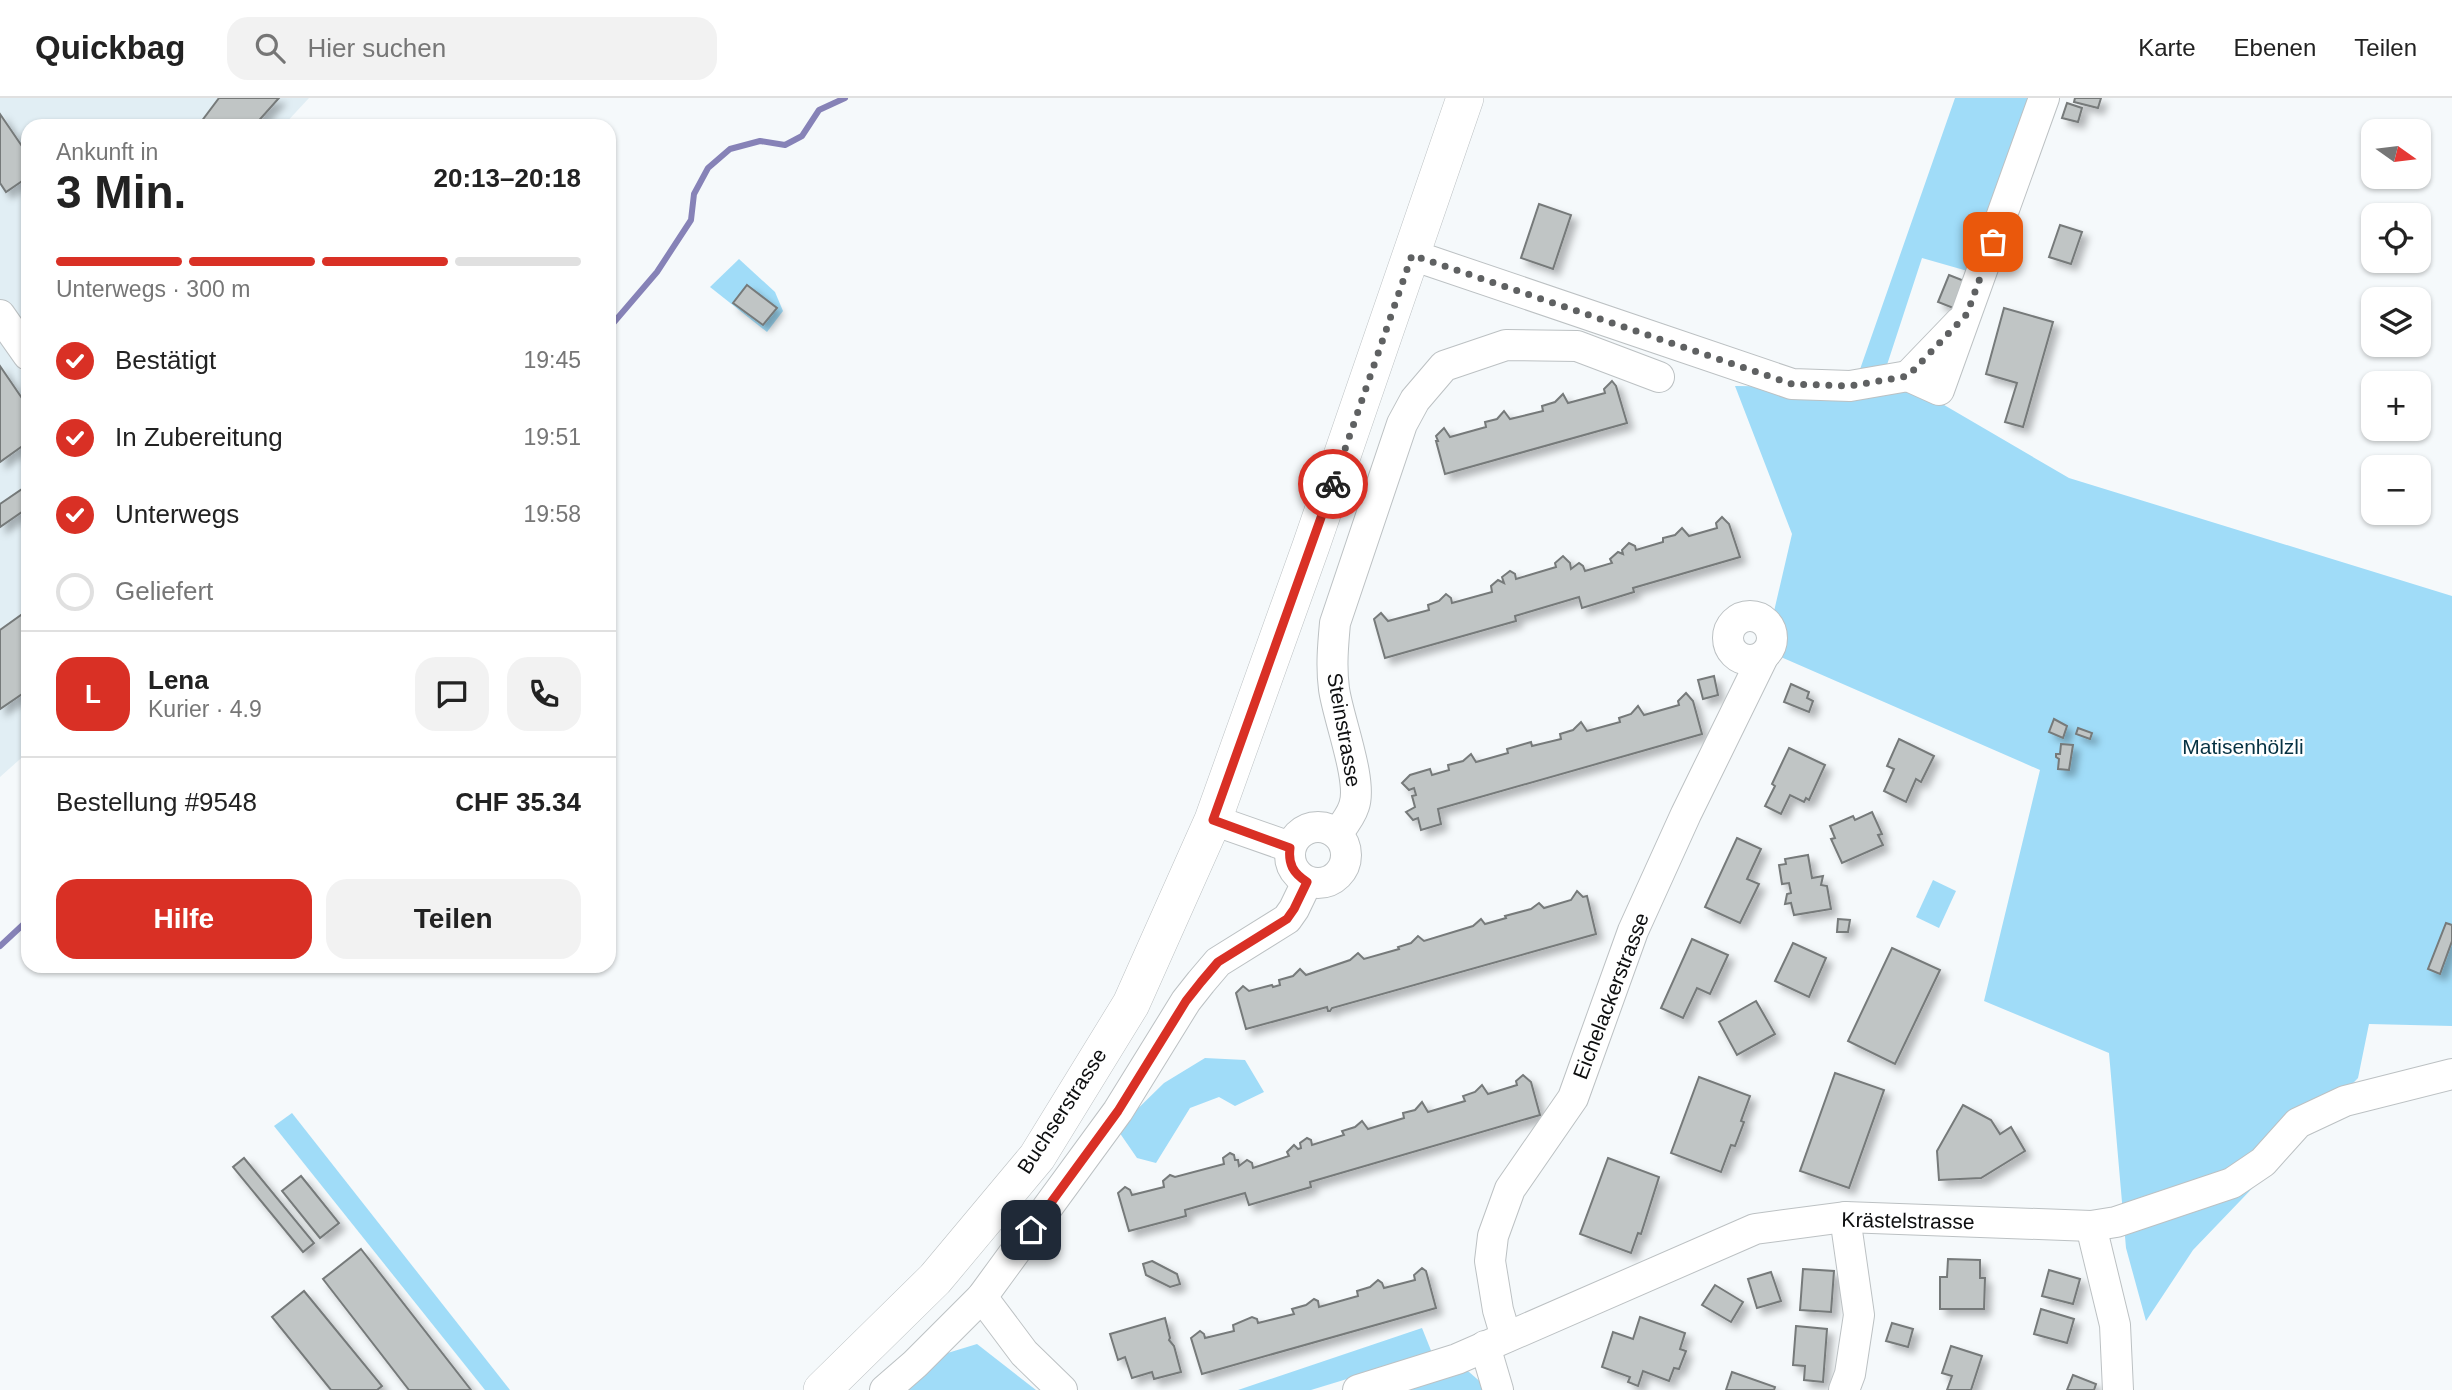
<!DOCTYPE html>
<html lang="de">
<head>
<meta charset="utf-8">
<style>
	body { margin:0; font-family:Arial,sans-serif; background:#f2f2f2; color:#222; height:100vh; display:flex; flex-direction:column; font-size:26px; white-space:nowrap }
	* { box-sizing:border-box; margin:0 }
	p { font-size:23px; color:#767676 }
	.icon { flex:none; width:38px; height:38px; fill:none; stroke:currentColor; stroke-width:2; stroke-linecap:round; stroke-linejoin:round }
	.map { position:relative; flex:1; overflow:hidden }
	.panel { position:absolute; left:21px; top:21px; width:595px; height:854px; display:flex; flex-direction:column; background:#fff; border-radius:21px; box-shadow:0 2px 5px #0004 }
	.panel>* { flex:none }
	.needle { width:46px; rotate:104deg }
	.controls { position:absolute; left:2361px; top:21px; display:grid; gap:14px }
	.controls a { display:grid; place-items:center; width:70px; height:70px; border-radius:14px; background:#fff; box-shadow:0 2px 5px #0004; font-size:35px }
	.pin { position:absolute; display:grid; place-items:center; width:60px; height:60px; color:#fff; margin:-30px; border-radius:14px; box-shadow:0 4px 10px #0006 }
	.courier { position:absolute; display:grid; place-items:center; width:70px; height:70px; margin:-35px; border:5px solid #d93025; border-radius:50%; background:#fff; color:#222; box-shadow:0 2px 9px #0007 }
	.summary em { font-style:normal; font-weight:700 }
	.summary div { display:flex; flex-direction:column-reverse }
	.summary { display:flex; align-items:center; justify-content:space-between; height:119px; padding:0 35px }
	h1 { font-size:46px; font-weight:700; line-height:52px }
	.bar { display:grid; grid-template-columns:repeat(4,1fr); gap:10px 7px; align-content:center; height:84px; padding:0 35px }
	.bar i { height:9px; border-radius:5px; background:#e0e0e0 }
	.bar .active { background:#d93025 }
	.bar p { grid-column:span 4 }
	.line { display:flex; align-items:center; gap:18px; padding:0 35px; border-top:2px solid #e0e0e0 }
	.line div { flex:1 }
	.round { display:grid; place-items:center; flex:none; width:74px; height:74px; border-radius:21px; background:#f2f2f2 }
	ol { padding:0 35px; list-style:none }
	li { display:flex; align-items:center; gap:21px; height:77px }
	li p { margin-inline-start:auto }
	li .icon { padding:7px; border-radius:50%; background:#d93025; color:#fff; stroke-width:4 }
	li:last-child { color:#767676 }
	li i { width:38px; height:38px; border:4px solid #e0e0e0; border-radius:50% }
	.cta { display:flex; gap:14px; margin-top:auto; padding:14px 35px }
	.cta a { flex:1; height:80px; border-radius:21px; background:#d93025; color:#fff; font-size:28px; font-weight:700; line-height:80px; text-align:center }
	.cta a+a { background:#f2f2f2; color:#222 }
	header { display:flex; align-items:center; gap:42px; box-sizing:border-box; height:98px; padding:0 35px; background:#fff; border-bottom:2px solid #e0e0e0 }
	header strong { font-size:33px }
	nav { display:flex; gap:38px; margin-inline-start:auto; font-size:24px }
	.search { width:490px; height:63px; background:#f2f2f2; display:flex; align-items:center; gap:18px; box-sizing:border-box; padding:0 24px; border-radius:21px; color:#767676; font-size:26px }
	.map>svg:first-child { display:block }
	.built { fill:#e1eef4 }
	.green { fill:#a0dcf8 }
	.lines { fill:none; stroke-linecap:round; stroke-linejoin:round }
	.stream { stroke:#8682b7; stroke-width:6 }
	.building { fill:#c0c5c5; stroke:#767a7a; stroke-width:2; filter:url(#shadow) }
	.minor-casing { stroke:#bcc1c3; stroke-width:32 }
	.major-casing { stroke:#bcc1c3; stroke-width:38 }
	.minor { stroke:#fff; stroke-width:30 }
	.major { stroke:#fff; stroke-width:37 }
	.done { stroke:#5f6162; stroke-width:7; stroke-dasharray:0 12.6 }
	.route { stroke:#d93025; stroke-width:9 }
	.labels { text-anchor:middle; stroke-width:5; stroke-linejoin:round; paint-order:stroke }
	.street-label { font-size:21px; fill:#0e0f10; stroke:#fff }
	.park-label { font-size:21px; fill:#063243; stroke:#fff }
</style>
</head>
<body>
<header>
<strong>Quickbag</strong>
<div class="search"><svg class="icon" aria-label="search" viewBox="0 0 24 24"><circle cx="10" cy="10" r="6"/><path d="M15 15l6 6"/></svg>Hier suchen</div>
<nav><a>Karte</a><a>Ebenen</a><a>Teilen</a></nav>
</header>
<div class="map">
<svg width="2452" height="1292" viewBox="0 0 2452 1292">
	<defs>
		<filter id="shadow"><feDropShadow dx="6" dy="6" stdDeviation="3.5" flood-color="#0004"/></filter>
	</defs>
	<rect width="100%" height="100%" fill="#f5f9fb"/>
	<path class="built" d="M0 0H309L283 28H28V245L11 259 28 282V654L0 679Z"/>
	<g class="green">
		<path d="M1955 0H2038L1978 176 1922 160 1884 276 1858 277Z"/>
		<path d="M739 161 775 194 783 213 767 234 710 189Z"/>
		<path d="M1735 288 1915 290 2069 380 2452 498V928L2369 926 2358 980 2193 1152 2146 1223 2126 1150 2109 955 1984 903 2040 672 1765 552 1792 436Z"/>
		<path d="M1933 782 1956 793 1939 830 1916 819Z"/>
		<path d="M1205 960 1245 962 1264 994 1235 1008 1219 999 1190 1010 1156 1065 1137 1060 1117 1031 1164 985Z"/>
		<path d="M292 1015 510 1292H485L274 1028Z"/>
		<path d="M1422 1230 1432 1255 1311 1292H1238Z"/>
		<path d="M977 1246 1036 1292H909L911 1284 941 1257Z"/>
		<path d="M1461 1267 1484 1287 1483 1292H1387Z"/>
	</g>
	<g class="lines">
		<g class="stream">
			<path d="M609 230 657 174 691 122 694 96 708 70 730 51 760 43 785 47 802 38 819 12 845 0"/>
			<path d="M0 848 28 822"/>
		</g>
	</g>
	<g class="building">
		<path d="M219 0H279L254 28H198Z"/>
		<path d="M2075 0H2101L2098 10 2074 4Z"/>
		<path d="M2067 5 2082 10 2078 24 2062 20Z"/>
		<path d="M0 16 28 57V79L6 94 0 85Z"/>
		<path d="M1539 106 1571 117 1553 171 1521 160Z"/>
		<path d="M2060 127 2082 134 2071 166 2049 159Z"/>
		<path d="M1949 177 1972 186 1961 213 1938 204Z"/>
		<path d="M747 187 777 210 763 227 733 205Z"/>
		<path d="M2004 210 2053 224 2023 329 2005 324 2017 285 1986 276Z"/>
		<path d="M0 268 28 309V344L0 364Z"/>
		<path d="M1612 283 1616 288 1627 325 1445 376 1436 343H1438L1436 338 1444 330 1450 339 1486 329 1485 324 1497 321 1504 313 1510 321 1543 313 1542 308 1555 304 1563 296 1568 305 1605 295 1604 291Z"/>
		<path d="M28 387V423L22 414 0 429V406Z"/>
		<path d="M1722 419 1729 426 1740 459 1633 490 1634 494 1582 510 1579 499 1515 518 1516 523 1385 560 1374 521 1381 515 1388 523 1429 512 1428 507 1439 503 1446 496 1451 500 1452 505 1492 494 1491 488 1498 482 1504 485 1502 479 1510 473 1515 476 1516 481 1556 469 1555 465 1563 458 1570 465 1571 471 1579 465 1583 468 1585 473 1612 465 1610 461 1618 454 1623 456 1622 452 1629 445 1635 448 1636 452 1663 444V440L1675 437 1682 430 1689 438 1717 430 1716 425Z"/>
		<path d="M28 512V592L0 611V532Z"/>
		<path d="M1714 578 1718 597 1703 601 1698 582Z"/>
		<path d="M1791 586 1809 594 1807 600 1813 603 1809 614 1784 604Z"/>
		<path d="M1686 595 1693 603 1702 636 1438 711 1441 726 1421 732 1418 720 1413 722 1406 714 1415 709 1412 698 1416 697 1414 690 1409 692 1402 685 1410 677 1430 671 1432 677 1449 672 1448 667 1463 663 1471 656 1476 664 1508 655 1507 651 1531 644 1532 648 1561 641 1560 636 1573 632 1581 624 1587 633 1620 624 1619 620 1631 616 1638 608 1644 617 1679 607 1678 603Z"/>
		<path d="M2054 621 2067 628 2063 640 2049 634Z"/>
		<path d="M2078 630 2092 635 2090 641 2076 636Z"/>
		<path d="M1899 641 1934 658 1921 684 1916 681 1906 704 1884 693 1894 671 1887 668Z"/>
		<path d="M2061 646 2073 647 2069 672 2058 671 2059 661 2056 659V656H2060Z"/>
		<path d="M1789 650 1825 667 1809 702 1806 700 1804 704 1790 697 1781 716 1765 708 1775 688 1772 686Z"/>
		<path d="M1872 714 1882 736 1878 737 1883 747 1842 765 1831 741 1835 740 1830 728 1853 718 1855 722Z"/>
		<path d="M1737 740 1761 751 1747 781 1759 786 1740 825 1705 809Z"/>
		<path d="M1808 757 1812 780 1823 778 1821 787 1827 788 1831 811 1794 817 1791 805 1785 806 1787 796 1791 795 1789 785 1782 786 1779 767 1786 766 1785 761Z"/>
		<path d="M1577 793 1583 799 1587 798 1596 836 1332 910 1330 913H1328L1327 909 1246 931 1236 895 1243 888 1249 893 1272 887 1273 889 1280 887 1279 882 1293 878 1300 871 1306 877 1350 862 1358 855 1364 861 1399 851 1398 849 1411 845 1418 838 1424 843 1473 828 1481 821 1485 826 1506 820 1505 818 1531 811 1539 805 1544 810 1571 802Z"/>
		<path d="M1838 821 1850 822 1848 834H1837Z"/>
		<path d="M2446 825 2452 827V843L2440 876 2428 871Z"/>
		<path d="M1692 841 1728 857 1710 896 1697 890 1683 920 1661 910Z"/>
		<path d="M1793 845 1826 860 1809 899 1775 883Z"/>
		<path d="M1892 850 1940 872 1895 966 1848 943Z"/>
		<path d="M1756 903 1775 936 1737 957 1719 924Z"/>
		<path d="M1835 975 1884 992 1849 1090 1800 1073Z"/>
		<path d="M1523 977 1531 984 1540 1017 1310 1084 1311 1089 1249 1107 1245 1095 1185 1112 1186 1118 1129 1133 1118 1095 1125 1089 1130 1092 1132 1097 1164 1089 1163 1083 1170 1077 1175 1079 1224 1066 1223 1060 1230 1055 1234 1057 1235 1062H1238L1239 1068 1247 1062 1252 1065 1253 1070 1289 1058 1287 1054 1294 1047 1298 1051 1301 1050 1300 1045 1307 1040 1311 1042 1312 1047 1344 1037 1342 1033 1355 1029 1362 1023 1368 1031 1404 1020 1403 1015 1415 1012 1422 1004 1428 1014 1465 1003 1463 998 1475 994 1482 987 1488 996 1517 987 1516 983Z"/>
		<path d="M1699 979 1750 998 1741 1023 1744 1024 1735 1048 1731 1047 1721 1074 1671 1055Z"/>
		<path d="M1963 1007 1991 1022 2000 1036 2011 1029 2025 1053 1981 1080 1939 1082 1937 1053Z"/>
		<path d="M244 1060 314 1145 303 1154 233 1069Z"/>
		<path d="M1608 1060 1659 1079 1641 1136 1638 1135 1631 1155 1580 1136Z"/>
		<path d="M301 1078 339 1125 320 1140 282 1093Z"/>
		<path d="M361 1151 471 1292H409L323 1181Z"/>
		<path d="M1948 1161 1980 1162V1180H1985L1984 1211H1940V1179H1947Z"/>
		<path d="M1152 1163 1177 1176 1180 1186 1170 1189 1146 1177 1143 1166Z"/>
		<path d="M1422 1170 1426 1173 1436 1210 1202 1276 1191 1240 1200 1233 1204 1236 1205 1240 1234 1233 1233 1227 1252 1219 1257 1221 1258 1225 1294 1216 1292 1211 1306 1207 1314 1201 1318 1203 1319 1209 1358 1198 1357 1193 1370 1189 1378 1182 1382 1185 1384 1190 1415 1182 1414 1177Z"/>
		<path d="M1803 1171 1834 1173 1831 1214 1800 1212Z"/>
		<path d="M2049 1172 2080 1181 2073 1206 2042 1198Z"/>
		<path d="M1771 1174 1781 1203 1757 1210 1748 1181Z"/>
		<path d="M1715 1187 1743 1204 1731 1224 1702 1207Z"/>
		<path d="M304 1193 382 1288 377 1292H331L272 1219Z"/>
		<path d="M2041 1211 2074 1221 2067 1245 2034 1236Z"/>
		<path d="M1640 1219 1685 1235 1680 1251 1686 1253 1679 1271 1674 1270 1669 1283 1643 1273 1638 1288 1628 1284 1630 1279 1602 1269 1613 1234 1633 1241Z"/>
		<path d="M1165 1220 1170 1240 1169 1242 1174 1248 1181 1274 1154 1281 1152 1274 1132 1280 1125 1259 1118 1262 1110 1236Z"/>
		<path d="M1892 1225 1913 1231 1908 1249 1886 1243Z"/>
		<path d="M1796 1228 1827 1231 1823 1284 1804 1282 1805 1268 1793 1267Z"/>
		<path d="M1951 1248 1982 1258 1971 1292H1947L1952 1278 1942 1275Z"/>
		<path d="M1732 1274 1775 1289 1774 1292H1726Z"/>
		<path d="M2073 1277 2096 1286 2094 1292H2067Z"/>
	</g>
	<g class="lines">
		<g class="minor-casing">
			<g id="minor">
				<path d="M1412 157 1792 286 1850 288 1908 278 1939 292 2044 0"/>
				<path d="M0 217 28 257"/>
				<path d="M1908 278 1960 224"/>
				<circle cx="1750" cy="540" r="22"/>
				<path d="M1213 722 1290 749"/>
				<circle cx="1318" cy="757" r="28"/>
				<path d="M1337 736C1343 728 1351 718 1354 708 1363 683 1338 620 1334 591 1331 569 1333 547 1335 525L1402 326 1415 302 1444 268 1506 247 1577 248 1659 279"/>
				<path d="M2091 1128 2115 1227 2118 1292"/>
				<path d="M982 1199 1024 1255 1062 1292"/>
				<path d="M1506 1239 1498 1212 1490 1163 1493 1138 1510 1091 1573 1000 1633 833 1686 716 1763 559"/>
				<path d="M1485 1248 1498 1292"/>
				<path d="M885 1292 915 1266 982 1199 1118 1013 1186 903 1201 884 1218 864 1287 821 1294 811 1307 784"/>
				<path d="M1358 1292 1457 1261 1755 1131 1845 1119 2091 1128 2116 1124 2232 1085 2263 1064 2298 1025 2345 1003 2452 976"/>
				<path d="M1844 1292 1850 1276 1859 1217 1845 1119"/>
			</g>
		</g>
		<g class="major-casing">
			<path id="major" d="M822 1292 935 1181 1037 1059 1131 906 1213 722 1311 448 1465 0"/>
		</g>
		<use href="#minor" class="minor"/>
		<use href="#major" class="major"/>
	</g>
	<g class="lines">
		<path class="done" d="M1333 386 1412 157 1792 286 1850 288 1908 278 1967 216 1993 144"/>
		<path class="route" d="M1031 1132 1118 1013 1186 903 1201 884 1218 864 1287 821 1294 811 1307 784C1293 775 1288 766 1290 750L1213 722 1333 386"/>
	</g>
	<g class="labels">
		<g class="street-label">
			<text transform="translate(1344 632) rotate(80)" y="7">Steinstrasse</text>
			<text transform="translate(1611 898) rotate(-69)" y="7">Eichelackerstrasse</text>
			<text transform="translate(1062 1013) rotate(-57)" y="7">Buchserstrasse</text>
			<text transform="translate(1908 1123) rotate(1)" y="7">Krästelstrasse</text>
		</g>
		<g class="park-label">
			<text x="2243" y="656">Matisenhölzli</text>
		</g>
	</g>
</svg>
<div class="controls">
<a><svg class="needle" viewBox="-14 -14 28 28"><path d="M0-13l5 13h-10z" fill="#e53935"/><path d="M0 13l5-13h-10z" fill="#767676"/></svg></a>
<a><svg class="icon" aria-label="locate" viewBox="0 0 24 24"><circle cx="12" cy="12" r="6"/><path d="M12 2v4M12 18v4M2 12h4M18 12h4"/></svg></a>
<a><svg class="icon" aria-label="layers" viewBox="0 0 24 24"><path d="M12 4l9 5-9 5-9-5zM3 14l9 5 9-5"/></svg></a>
<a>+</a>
<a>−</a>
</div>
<div class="pin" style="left:1993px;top:144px;background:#ea580c"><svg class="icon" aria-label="bag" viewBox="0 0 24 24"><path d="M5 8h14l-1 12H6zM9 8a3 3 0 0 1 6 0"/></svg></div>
<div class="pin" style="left:1031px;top:1132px;background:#1f2937"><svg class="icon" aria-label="home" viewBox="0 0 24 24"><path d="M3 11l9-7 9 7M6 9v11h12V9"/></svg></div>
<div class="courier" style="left:1333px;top:386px"><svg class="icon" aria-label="bike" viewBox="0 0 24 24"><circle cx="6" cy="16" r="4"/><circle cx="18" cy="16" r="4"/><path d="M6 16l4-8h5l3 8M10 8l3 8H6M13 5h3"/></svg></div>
<section class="panel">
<div class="summary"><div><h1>3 Min.</h1><p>Ankunft in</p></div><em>20:13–20:18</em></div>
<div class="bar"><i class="active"></i><i class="active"></i><i class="active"></i><i></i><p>Unterwegs · 300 m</p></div>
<ol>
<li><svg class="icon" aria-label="check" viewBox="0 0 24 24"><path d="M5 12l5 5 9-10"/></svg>Bestätigt<p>19:45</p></li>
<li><svg class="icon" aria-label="check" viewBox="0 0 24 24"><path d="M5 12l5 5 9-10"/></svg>In Zubereitung<p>19:51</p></li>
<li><svg class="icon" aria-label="check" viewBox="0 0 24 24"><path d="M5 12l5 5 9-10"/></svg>Unterwegs<p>19:58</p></li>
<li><i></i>Geliefert</li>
</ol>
<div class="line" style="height:126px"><b class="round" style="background:#d93025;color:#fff">L</b><div><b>Lena</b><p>Kurier · 4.9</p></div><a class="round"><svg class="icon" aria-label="chat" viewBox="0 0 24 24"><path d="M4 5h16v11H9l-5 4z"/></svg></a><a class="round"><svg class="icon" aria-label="phone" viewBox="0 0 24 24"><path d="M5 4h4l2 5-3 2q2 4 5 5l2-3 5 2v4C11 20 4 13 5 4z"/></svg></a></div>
<div class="line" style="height:91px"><div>Bestellung #9548</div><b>CHF 35.34</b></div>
<div class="cta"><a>Hilfe</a><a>Teilen</a></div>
</section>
</div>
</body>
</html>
